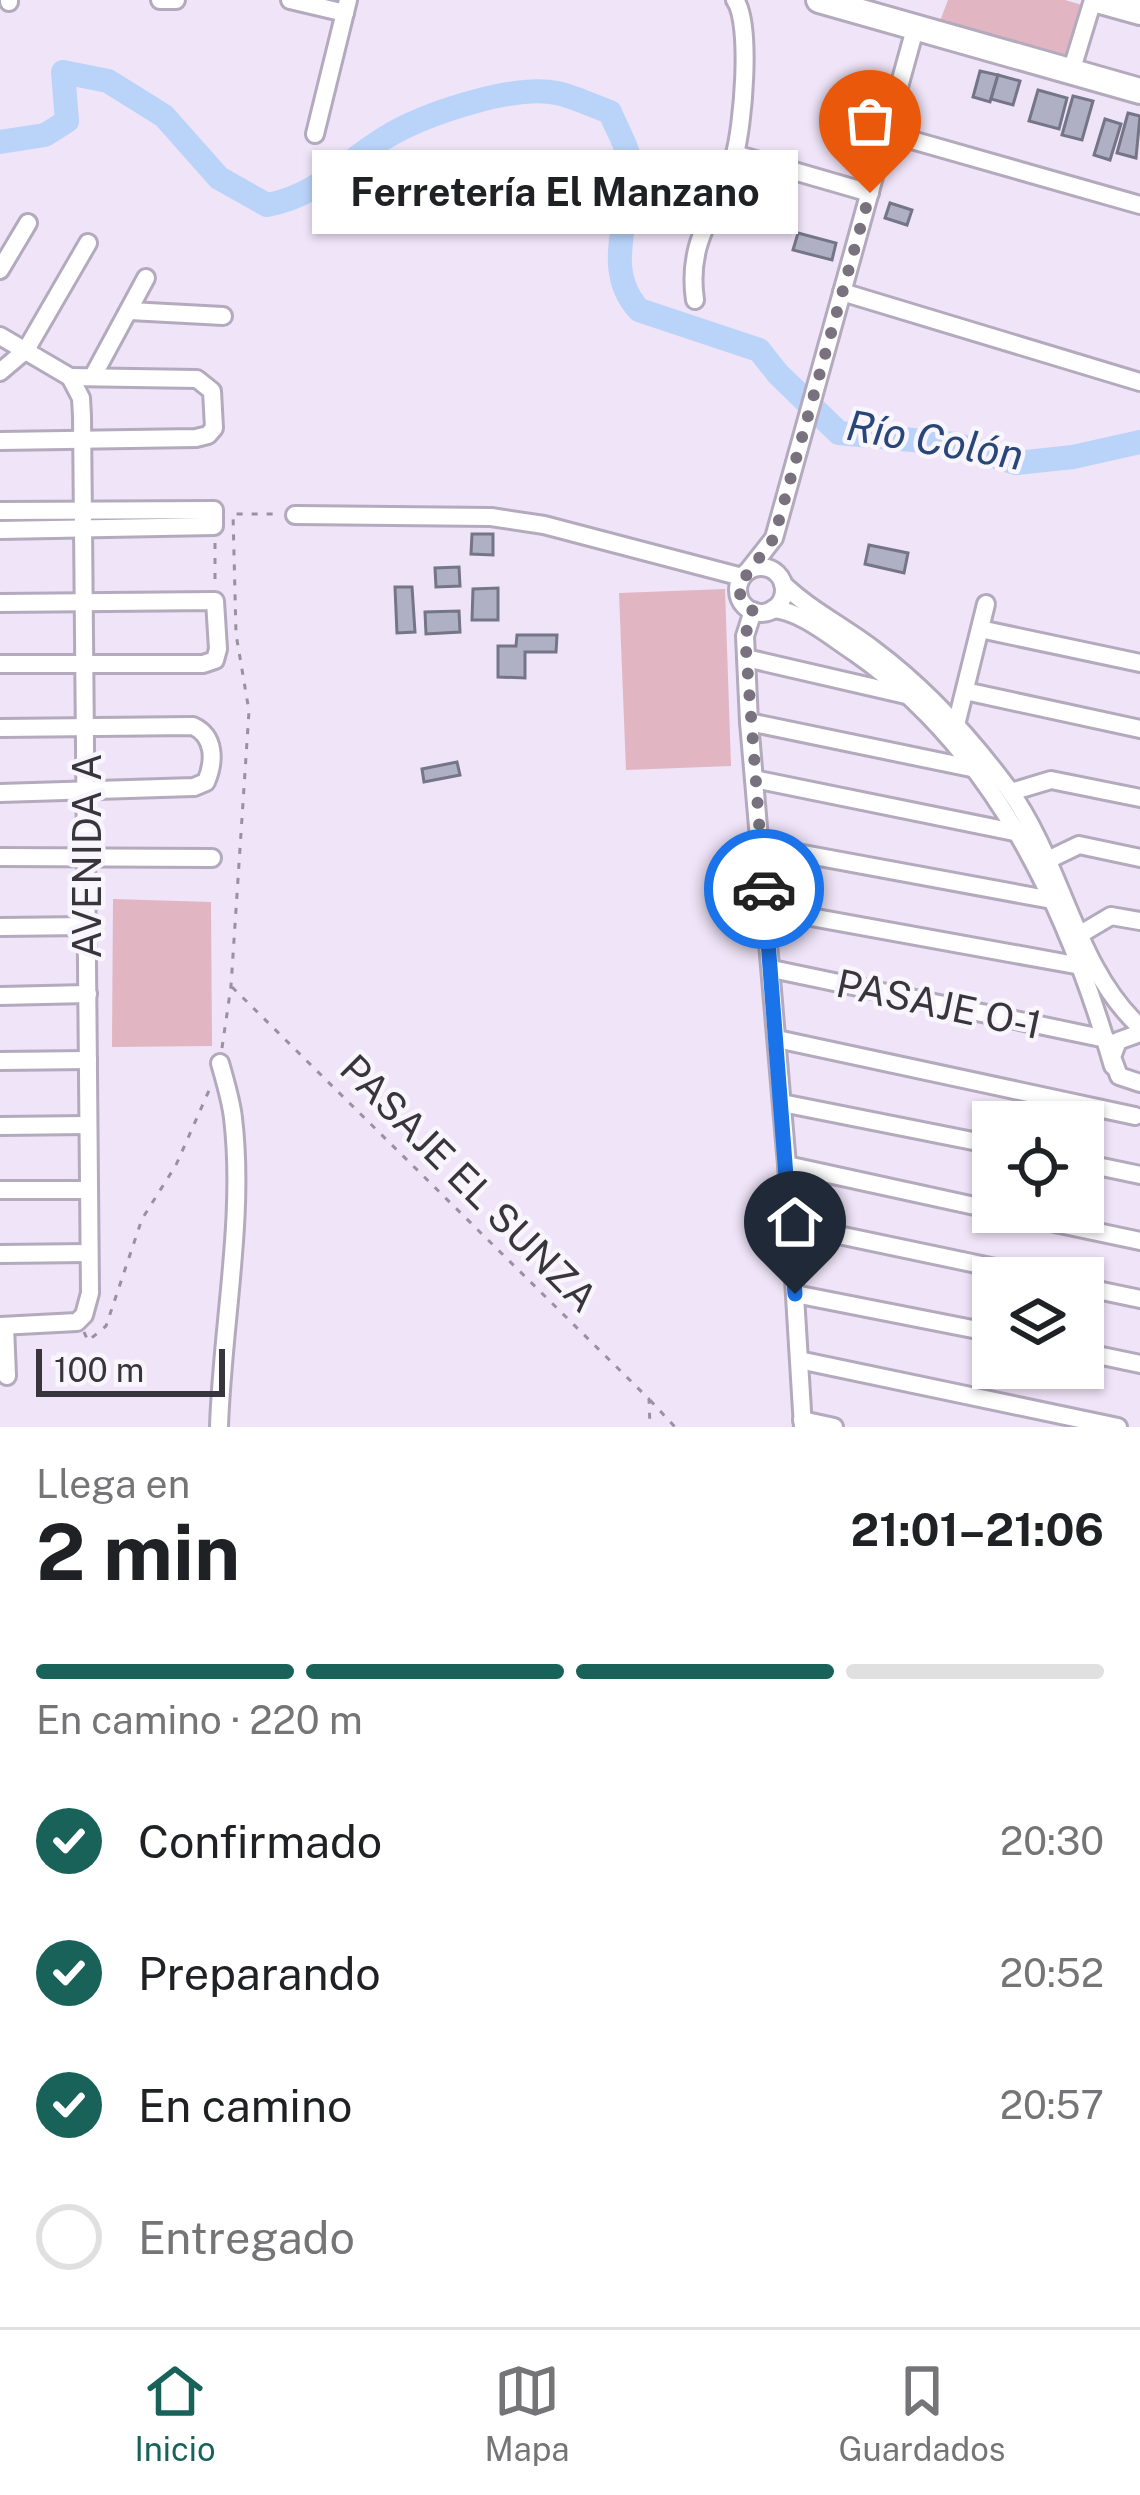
<!DOCTYPE html>
<html lang="es">
<head>
<meta charset="utf-8">
<style>
	body { margin:0; font-family:"Public Sans",sans-serif; background:#f6f6f6; color:#202124; height:100vh; display:flex; flex-direction:column; font-size:45px; white-space:nowrap }
	* { box-sizing:border-box; margin:0 }
	p { font-size:39px; color:#757577 }
	.icon { flex:none; width:66px; height:66px; fill:none; stroke:currentColor; stroke-width:2; stroke-linecap:round; stroke-linejoin:round }
	.map { position:relative; height:1427px; overflow:hidden }
	.panel { display:flex; flex-direction:column; background:#fff; flex:1 }
	.panel>* { flex:none }
	.fabs { position:absolute; left:972px; top:1101px; display:grid; gap:24px }
	.fabs a { display:grid; place-items:center; width:132px; height:132px; border-radius:0px; background:#fff; box-shadow:0 3px 9px #0004; font-size:60px }
	.scale { position:absolute; left:36px; bottom:30px; width:189px; box-sizing:border-box; padding-left:12px; border:6px solid #39353c; border-top:0; font-size:33px; line-height:42px; white-space:nowrap; color:#39353c; -webkit-text-stroke:9px #f9f5fc; paint-order:stroke }
	.pin { position:absolute; display:grid; place-items:center; width:102px; height:102px; color:#fff; margin:-123px -51px; border-radius:50% 50% 50% 0; rotate:-45deg; box-shadow:0 0 12px #0007 }
	.pin .icon { rotate:45deg }
	.courier { position:absolute; display:grid; place-items:center; width:120px; height:120px; margin:-60px; border:9px solid #1a73e8; border-radius:50%; background:#fff; color:#222; box-shadow:0 3px 15px #0007 }
	.bubble { position:absolute; height:84px; border-radius:0px; background:#fff; box-shadow:0 3px 9px #0004; font-size:39px; font-weight:700; line-height:84px; text-align:center }
	.head em { font-style:normal; font-weight:700 }
	.head div { display:flex; flex-direction:column-reverse }
	.head { display:flex; align-items:center; justify-content:space-between; height:204px; padding:0 36px }
	h1 { font-size:78px; font-weight:700; line-height:90px }
	.bar { display:grid; grid-template-columns:repeat(4,1fr); gap:18px 12px; align-content:center; height:144px; padding:0 36px }
	.bar i { height:15px; border-radius:9px; background:#e0e0e0 }
	.bar .active { background:#186259 }
	.bar p { grid-column:span 4 }
	ol { padding:0 36px; list-style:none }
	li { display:flex; align-items:center; gap:36px; height:132px }
	li p { margin-inline-start:auto }
	li .icon { padding:12px; border-radius:50%; background:#186259; color:#fff; stroke-width:4 }
	li:last-child { color:#757577 }
	li i { width:66px; height:66px; border:6px solid #e0e0e0; border-radius:50% }
	.tabs { display:flex; justify-content:space-around; align-items:center; height:168px; border-top:3px solid #e0e0e0; background:#fff; font-size:33px; color:#757577 }
	.tabs a { display:grid; justify-items:center; gap:6px }
	.tabs .active { color:#186259 }
	.map>svg:first-child { display:block }
	.green { fill:#e1b5c1 }
	.lines { fill:none; stroke-linecap:round; stroke-linejoin:round }
	.river { stroke:#b9d3f9; stroke-width:24 }
	.building { fill:#b0b0c4; stroke:#747587; stroke-width:3 }
	.minor-casing { stroke:#b4aabd; stroke-width:22 }
	.highway-casing { stroke:#b4aabd; stroke-width:30 }
	.path { stroke:#99919f; stroke-width:3; stroke-dasharray:6 9; stroke-linecap:butt }
	.minor { stroke:#fff; stroke-width:16 }
	.highway { stroke:#fff; stroke-width:24 }
	.done { stroke:#79727e; stroke-width:12; stroke-dasharray:0 21.6 }
	.route { stroke:#1a73e8; stroke-width:15 }
	.labels { text-anchor:middle; stroke-width:9; stroke-linejoin:round; paint-order:stroke }
	.street-label { font-size:39px; fill:#39353c; stroke:#f9f5fc }
	.water-label { font-size:42px; font-style:italic; fill:#284778; stroke:#f9f5fc }
</style>
</head>
<body>
<div class="map">
<svg width="1140" height="1427" viewBox="0 0 1140 1427">
	<rect width="100%" height="100%" fill="#efe4f8"/>
	<g class="green">
		<path d="M948 0H1065L1082 5 1067 59 940 21Z"/>
		<path d="M725 589 731 766 626 770 619 593Z"/>
		<path d="M113 899 211 902 212 1046 112 1047Z"/>
	</g>
	<g class="lines">
		<path class="river" d="M0 142 45 135 67 121 63 72 108 81 164 116 219 178 267 205C321 195 349 157 395 132 432 112 516 84 557 93 575 97 593 106 610 112 616 128 629 148 630 165 633 215 600 267 639 310L759 350 778 374 839 433 955 444 1016 463 1073 457 1140 442"/>
	</g>
	<g class="building">
		<path d="M980 71 998 75 990 102 973 97Z"/>
		<path d="M998 75 1020 81 1013 105 991 99Z"/>
		<path d="M1038 90 1067 98 1059 129 1029 121Z"/>
		<path d="M1073 96 1093 101 1082 140 1062 135Z"/>
		<path d="M1128 113 1140 116 1136 158 1117 153Z"/>
		<path d="M1105 119 1121 124 1110 160 1094 155Z"/>
		<path d="M890 203 912 210 907 225 885 218Z"/>
		<path d="M798 233 836 243 832 260 793 250Z"/>
		<path d="M472 534H493V555L471 554Z"/>
		<path d="M869 545 908 553 904 573 865 564Z"/>
		<path d="M459 567 460 586 436 587 435 568Z"/>
		<path d="M395 587H412L415 632 397 633Z"/>
		<path d="M498 588V620H472L473 589Z"/>
		<path d="M459 611 460 632 426 634 425 612Z"/>
		<path d="M517 635H557L556 652H525V678L498 677V646H516Z"/>
		<path d="M457 762 460 775 424 782 422 769Z"/>
	</g>
	<g class="lines">
		<g class="minor-casing">
			<g id="minor">
				<path d="M160 0H176"/>
				<path d="M290 0 345 13"/>
				<path d="M9 2V0"/>
				<path d="M1071 72 1093 0"/>
				<path d="M838 99 893 111"/>
				<path d="M887 133 1140 205"/>
				<path d="M315 134 348 0"/>
				<path d="M735 154 870 193"/>
				<path d="M0 270 28 223"/>
				<path d="M842 292 1140 382"/>
				<path d="M695 300C686 239 718 211 734 157 743 128 752 23 735 0"/>
				<path d="M130 311 223 316"/>
				<path d="M0 336 70 377"/>
				<path d="M0 372 26 350 88 243"/>
				<path d="M93 376 146 278"/>
				<path d="M0 441 196 438 208 435 214 428 212 391 197 379 70 377"/>
				<path d="M0 511 214 510V526L0 530"/>
				<path d="M295 515 491 517 544 525 742 577"/>
				<circle cx="761" cy="590" r="23"/>
				<path d="M748 571 774 538 915 29"/>
				<path d="M783 584C810 610 843 626 873 649 924 687 969 736 1007 787 1063 863 1073 965 1140 1027"/>
				<path d="M0 603 215 601 218 649 215 660 203 664H0"/>
				<path d="M773 609C801 611 831 637 854 652 994 750 1067 906 1113 1066"/>
				<path d="M753 611 745 636 749 722 787 1165 803 1427"/>
				<path d="M980 629 1140 663"/>
				<path d="M746 658 906 695"/>
				<path d="M965 691 1140 729"/>
				<path d="M749 722 976 769"/>
				<path d="M956 725 986 604"/>
				<path d="M0 728 193 726C215 736 215 761 206 782L194 787 0 793"/>
				<path d="M754 779 1019 833"/>
				<path d="M1011 792 1051 780 1140 798"/>
				<path d="M760 846 1052 900"/>
				<path d="M0 857 212 858"/>
				<path d="M1050 859 1079 845 1140 858"/>
				<path d="M767 909 1081 966"/>
				<path d="M0 927 87 926"/>
				<path d="M1079 935 1111 916 1140 921"/>
				<path d="M772 969 1106 1039"/>
				<path d="M0 996 88 994"/>
				<path d="M1140 1033 1118 1041 1112 1057 1119 1076 1140 1083"/>
				<path d="M777 1039 1135 1116"/>
				<path d="M0 1061 88 1060"/>
				<path d="M782 1103 993 1145"/>
				<path d="M0 1126 88 1125"/>
				<path d="M1083 1163 1140 1175"/>
				<path d="M787 1165 993 1210"/>
				<path d="M0 1190H88"/>
				<path d="M1003 1212 1140 1241"/>
				<path d="M791 1225 1043 1278"/>
				<path d="M0 1254 89 1253"/>
				<path d="M1083 1287 1140 1299"/>
				<path d="M795 1294 993 1333"/>
				<path d="M0 1326 77 1322 84 1315 90 1293 82 416 81 398 70 377"/>
				<path d="M5 1326 7 1376"/>
				<path d="M1083 1352 1140 1364"/>
				<path d="M799 1360 1118 1427"/>
				<path d="M802 1420 834 1427"/>
				<path d="M219 1427C222 1327 245 1217 233 1118 231 1100 225 1081 220 1063"/>
			</g>
		</g>
		<g class="highway-casing">
			<g id="highway">
				<path d="M819 0 1140 91"/>
				<path d="M1097 0 1140 12"/>
			</g>
		</g>
		<g class="path">
			<path d="M215 543V587"/>
			<path d="M232 987 649 1399 650 1427"/>
			<path d="M222 1048 231 986 249 711 236 634 233 514H281"/>
			<path d="M84 1332 88 1341 106 1326 142 1219 176 1165 211 1086"/>
			<path d="M650 1400 675 1427"/>
		</g>
		<use href="#minor" class="minor"/>
		<use href="#highway" class="highway"/>
	</g>
	<g class="lines">
		<path class="done" d="M764 889 745 636 753 611 741 601 739 585 774 538 870 193"/>
		<path class="route" d="M764 889 795 1294"/>
	</g>
	<g class="labels">
		<g class="street-label">
			<text transform="translate(87 856) rotate(-90)" y="14">AVENIDA A</text>
			<text transform="translate(939 1004) rotate(12)" y="14">PASAJE O-1</text>
			<text transform="translate(469 1183) rotate(45)" y="14">PASAJE EL SUNZA</text>
		</g>
		<g class="water-label">
			<text transform="translate(935 440) rotate(10)" y="15">Río Colón</text>
		</g>
	</g>
</svg>
<div class="fabs">
<a><svg class="icon" aria-label="locate" viewBox="0 0 24 24"><circle cx="12" cy="12" r="6"/><path d="M12 2v4M12 18v4M2 12h4M18 12h4"/></svg></a>
<a><svg class="icon" aria-label="layers" viewBox="0 0 24 24"><path d="M12 4l9 5-9 5-9-5zM3 14l9 5 9-5"/></svg></a>
</div>
<div class="scale">100 m</div>
<div class="pin" style="left:870px;top:193px;background:#ea580c"><svg class="icon" aria-label="bag" viewBox="0 0 24 24"><path d="M5 8h14l-1 12H6zM9 8a3 3 0 0 1 6 0"/></svg></div>
<div class="pin" style="left:795px;top:1294px;background:#1f2937"><svg class="icon" aria-label="home" viewBox="0 0 24 24"><path d="M3 11l9-7 9 7M6 9v11h12V9"/></svg></div>
<div class="courier" style="left:764px;top:889px"><svg class="icon" aria-label="car" viewBox="0 0 24 24"><path d="M5 17H2v-5l4-1 3-4h7l3 4 3 1v5h-3M9 17h6M6 11h13"/><circle cx="7" cy="17" r="2"/><circle cx="17" cy="17" r="2"/></svg></div>
<div class="bubble" style="left:312px;top:150px;width:486px">Ferretería El Manzano</div>
</div>
<section class="panel">
<div class="head"><div><h1>2 min</h1><p>Llega en</p></div><em>21:01–21:06</em></div>
<div class="bar"><i class="active"></i><i class="active"></i><i class="active"></i><i></i><p>En camino · 220 m</p></div>
<ol>
<li><svg class="icon" aria-label="check" viewBox="0 0 24 24"><path d="M5 12l5 5 9-10"/></svg>Confirmado<p>20:30</p></li>
<li><svg class="icon" aria-label="check" viewBox="0 0 24 24"><path d="M5 12l5 5 9-10"/></svg>Preparando<p>20:52</p></li>
<li><svg class="icon" aria-label="check" viewBox="0 0 24 24"><path d="M5 12l5 5 9-10"/></svg>En camino<p>20:57</p></li>
<li><i></i>Entregado</li>
</ol>
</section>
<nav class="tabs">
<a class="active"><svg class="icon" aria-label="home" viewBox="0 0 24 24"><path d="M3 11l9-7 9 7M6 9v11h12V9"/></svg>Inicio</a>
<a><svg class="icon" aria-label="map" viewBox="0 0 24 24"><path d="M3 6l6-2 6 2 6-2v14l-6 2-6-2-6 2zM9 4v14M15 6v14"/></svg>Mapa</a>
<a><svg class="icon" aria-label="saved" viewBox="0 0 24 24"><path d="M7 4h10v16l-5-4-5 4z"/></svg>Guardados</a>
</nav>
</body>
</html>
